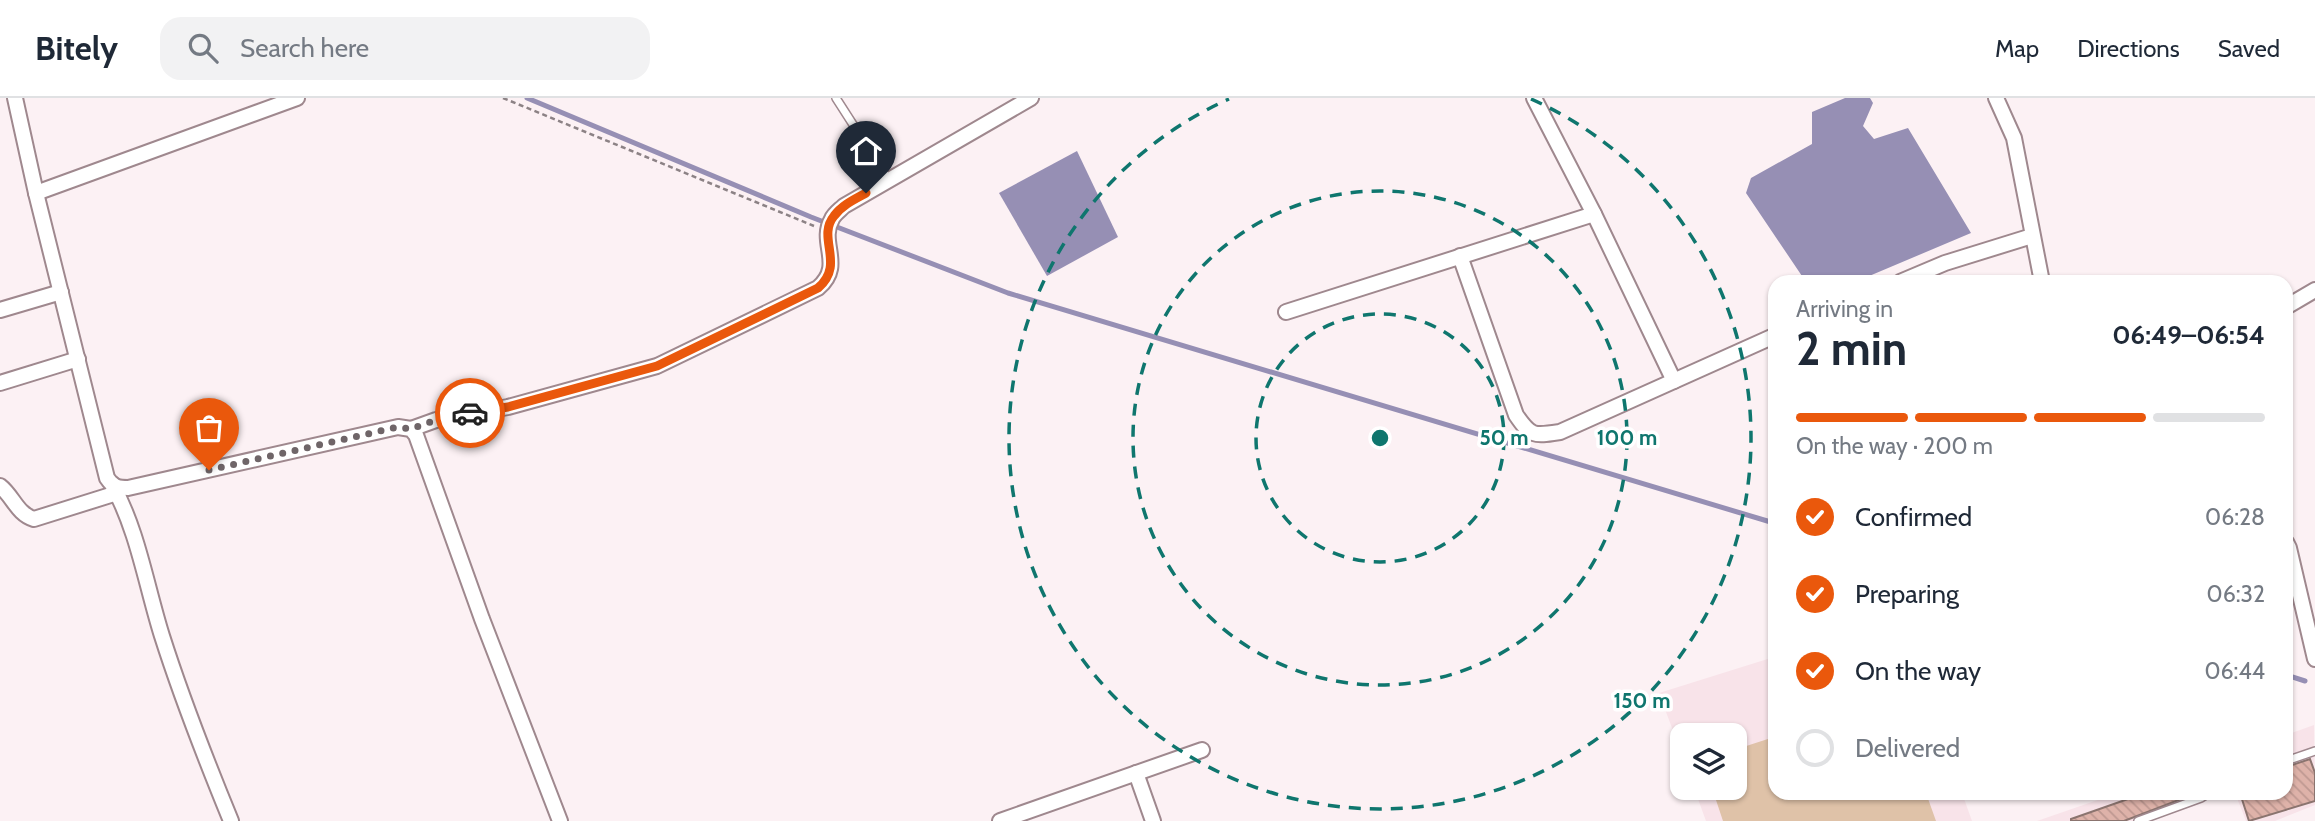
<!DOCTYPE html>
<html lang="en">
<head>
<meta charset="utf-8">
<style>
	body { margin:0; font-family:Cabin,sans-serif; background:#f2f2f3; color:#1f2937; height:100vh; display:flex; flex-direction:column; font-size:26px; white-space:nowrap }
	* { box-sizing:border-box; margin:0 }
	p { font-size:23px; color:#747a83 }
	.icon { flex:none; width:38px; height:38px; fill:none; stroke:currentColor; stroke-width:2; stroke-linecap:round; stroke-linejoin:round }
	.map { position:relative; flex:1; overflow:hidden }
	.panel { position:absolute; left:1768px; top:177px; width:525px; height:525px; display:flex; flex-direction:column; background:#fff; border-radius:21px; box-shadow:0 2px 5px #0004 }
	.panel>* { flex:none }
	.fabs { position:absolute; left:1670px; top:625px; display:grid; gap:14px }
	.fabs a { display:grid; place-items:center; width:77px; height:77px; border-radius:14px; background:#fff; box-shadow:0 2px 5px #0004; font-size:35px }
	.pin { position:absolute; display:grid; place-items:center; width:60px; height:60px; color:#fff; margin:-72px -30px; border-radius:50% 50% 50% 0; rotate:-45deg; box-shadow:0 0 7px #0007 }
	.pin .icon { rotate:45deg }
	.courier { position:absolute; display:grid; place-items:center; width:70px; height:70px; margin:-35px; border:5px solid #ea580c; border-radius:50%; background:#fff; color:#222; box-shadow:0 2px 9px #0007 }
	.overview em { font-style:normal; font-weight:700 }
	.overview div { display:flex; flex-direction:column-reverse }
	.overview { display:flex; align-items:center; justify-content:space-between; height:119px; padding:0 28px }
	h1 { font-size:46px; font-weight:700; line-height:52px }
	.bar { display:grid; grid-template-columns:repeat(4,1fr); gap:10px 7px; align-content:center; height:84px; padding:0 28px }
	.bar i { height:9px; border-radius:5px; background:#e0e1e3 }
	.bar .on { background:#ea580c }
	.bar p { grid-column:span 4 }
	ol { padding:0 28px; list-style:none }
	li { display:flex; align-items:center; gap:21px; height:77px }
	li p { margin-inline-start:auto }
	li .icon { padding:7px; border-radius:50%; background:#ea580c; color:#fff; stroke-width:4 }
	li:last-child { color:#747a83 }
	li i { width:38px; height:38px; border:4px solid #e0e1e3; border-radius:50% }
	header { display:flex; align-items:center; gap:42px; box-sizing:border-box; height:98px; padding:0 35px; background:#fff; border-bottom:2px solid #e0e1e3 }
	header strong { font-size:33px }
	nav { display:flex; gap:38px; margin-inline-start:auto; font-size:24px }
	.search { width:490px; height:63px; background:#f2f2f3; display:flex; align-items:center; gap:18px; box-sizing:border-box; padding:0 24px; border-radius:21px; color:#747a83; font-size:26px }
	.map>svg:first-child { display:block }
	.built { fill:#f8e3e9 }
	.garden { fill:#dfc2a8 }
	.water { fill:#968fb4 }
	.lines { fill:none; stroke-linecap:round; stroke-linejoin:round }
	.stream { stroke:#968fb4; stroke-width:5 }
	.building { fill:url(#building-back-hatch); stroke:#8b746f; stroke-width:2 }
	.service-casing { stroke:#9f888e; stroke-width:10 }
	.minor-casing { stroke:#9f888e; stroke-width:18 }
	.path { stroke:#8c8285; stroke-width:2.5; stroke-dasharray:5 3.5; stroke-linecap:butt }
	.service { stroke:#fff; stroke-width:7 }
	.minor { stroke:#fff; stroke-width:14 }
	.done { stroke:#6f6568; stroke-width:7; stroke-dasharray:0 12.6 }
	.route { stroke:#ea580c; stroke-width:9 }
	.ring { fill:none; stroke:#0f766e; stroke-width:3.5; stroke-dasharray:12 9 }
	.centre { fill:#0f766e; stroke:#fff; stroke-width:3.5 }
	.ring-label { font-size:21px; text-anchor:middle; font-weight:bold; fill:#0f766e; stroke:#fff; stroke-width:7; stroke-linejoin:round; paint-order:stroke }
</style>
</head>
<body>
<header>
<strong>Bitely</strong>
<div class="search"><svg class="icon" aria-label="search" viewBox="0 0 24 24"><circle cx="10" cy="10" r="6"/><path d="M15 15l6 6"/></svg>Search here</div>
<nav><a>Map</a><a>Directions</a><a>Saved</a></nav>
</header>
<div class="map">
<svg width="2315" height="723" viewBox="0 0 2315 723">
	<defs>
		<pattern id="building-back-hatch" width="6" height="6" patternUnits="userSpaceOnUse" patternTransform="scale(1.75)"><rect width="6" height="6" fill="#deb2a9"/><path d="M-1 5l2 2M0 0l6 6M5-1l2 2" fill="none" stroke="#be9891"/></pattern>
	</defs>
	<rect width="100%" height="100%" fill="#fcf1f4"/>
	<g class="built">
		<path d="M1774 559V695H1962L1972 723H1706L1694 690H1734V637H1682V657L1659 595Z"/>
		<path d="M2314 627 2315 707 2275 723H2246L2235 695H2286V637Z"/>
		<path d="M2118 695H2222L2144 723H2037Z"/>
	</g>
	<path class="garden" d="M1774 639V695H1926L1936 723H1723L1712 690H1734V652Z"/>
	<g class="water">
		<path d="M1845 0H1870L1873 5 1863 28 1874 41 1908 30 1971 135 1855 184H1806L1746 95 1751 80 1812 46V14Z"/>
		<path d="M1077 53 1118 139 1047 178 999 95Z"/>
	</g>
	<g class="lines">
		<g class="stream">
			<path d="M527 0 811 119 1008 195 1774 425"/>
			<path d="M2286 577 2305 583"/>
		</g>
	</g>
	<g class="building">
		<path d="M2310 661 2315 675V703L2249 723 2240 695H2286V669Z"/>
		<path d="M2145 695H2197L2124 723H2071V721Z"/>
	</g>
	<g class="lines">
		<g class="service-casing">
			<g id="service">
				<path d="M836 0 888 81"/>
				<path d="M2286 663 2315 653"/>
				<path d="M2138 723 2201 700 2209 695"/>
			</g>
		</g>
		<g class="minor-casing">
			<g id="minor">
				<path d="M15 0 36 95 107 380C113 389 118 390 128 390L398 329 411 331 416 337 482 521 560 723"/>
				<path d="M1534 0 1594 116 1674 283"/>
				<path d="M1996 0 2014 40 2042 184"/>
				<path d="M36 95 297 0"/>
				<path d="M1460 158 1516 317C1531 339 1534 338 1560 334L1774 238"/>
				<path d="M1900 184 1945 165 2032 138"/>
				<path d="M2286 209 2315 192"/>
				<path d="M0 212 61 194"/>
				<path d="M1286 214 1594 116"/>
				<path d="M0 285 78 261"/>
				<path d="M411 331 436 322 508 309 657 268 818 190C845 167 818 145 832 121 834 116 840 112 844 108L1031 0"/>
				<path d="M112 386C138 433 146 487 162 538 182 601 206 662 231 723"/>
				<path d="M0 388C13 398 17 416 34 421L117 395"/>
				<path d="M2286 444 2289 450 2315 561"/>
				<path d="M1136 675 1153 723"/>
				<path d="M1000 723 1202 652"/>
			</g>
		</g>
		<path class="path" d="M503 0 814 128"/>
		<use href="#service" class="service"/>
		<use href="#minor" class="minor"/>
	</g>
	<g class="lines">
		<path class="done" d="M209 372 398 329 411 331 436 322 470 315"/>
		<path class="route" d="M470 315 508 309 657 268 818 190C846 166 816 140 834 118 842 107 855 101 866 95"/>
	</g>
	<g class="ring">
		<circle cx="1380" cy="340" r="124"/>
		<circle cx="1380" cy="340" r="247"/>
		<path d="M1531 1A371 371 0 1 1 1229 1"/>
	</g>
	<circle cx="1380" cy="340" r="10" class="centre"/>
	<g class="ring-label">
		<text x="1504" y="347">50 m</text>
		<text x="1627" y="347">100 m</text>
		<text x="1642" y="610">150 m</text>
	</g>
</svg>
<div class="fabs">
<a><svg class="icon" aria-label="layers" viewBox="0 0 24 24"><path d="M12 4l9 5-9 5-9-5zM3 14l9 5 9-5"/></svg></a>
</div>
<div class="pin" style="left:209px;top:372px;background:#ea580c"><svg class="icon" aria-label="bag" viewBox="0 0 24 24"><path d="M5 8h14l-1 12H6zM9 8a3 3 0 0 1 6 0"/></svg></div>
<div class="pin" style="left:866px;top:95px;background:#1f2937"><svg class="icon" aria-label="home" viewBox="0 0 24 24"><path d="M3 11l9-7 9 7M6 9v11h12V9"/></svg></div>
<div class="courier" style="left:470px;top:315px"><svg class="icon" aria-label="car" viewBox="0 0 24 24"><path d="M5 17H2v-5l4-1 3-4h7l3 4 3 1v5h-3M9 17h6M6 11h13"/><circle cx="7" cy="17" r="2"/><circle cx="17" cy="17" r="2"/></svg></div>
<section class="panel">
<div class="overview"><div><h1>2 min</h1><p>Arriving in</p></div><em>06:49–06:54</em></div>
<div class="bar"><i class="on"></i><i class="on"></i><i class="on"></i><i></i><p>On the way · 200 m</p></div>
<ol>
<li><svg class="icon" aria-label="check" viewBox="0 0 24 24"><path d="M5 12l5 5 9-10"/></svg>Confirmed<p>06:28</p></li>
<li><svg class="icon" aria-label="check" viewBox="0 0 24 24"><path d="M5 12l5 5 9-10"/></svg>Preparing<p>06:32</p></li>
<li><svg class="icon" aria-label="check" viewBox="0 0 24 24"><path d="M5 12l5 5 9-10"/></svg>On the way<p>06:44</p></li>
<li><i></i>Delivered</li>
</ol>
</section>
</div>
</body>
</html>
